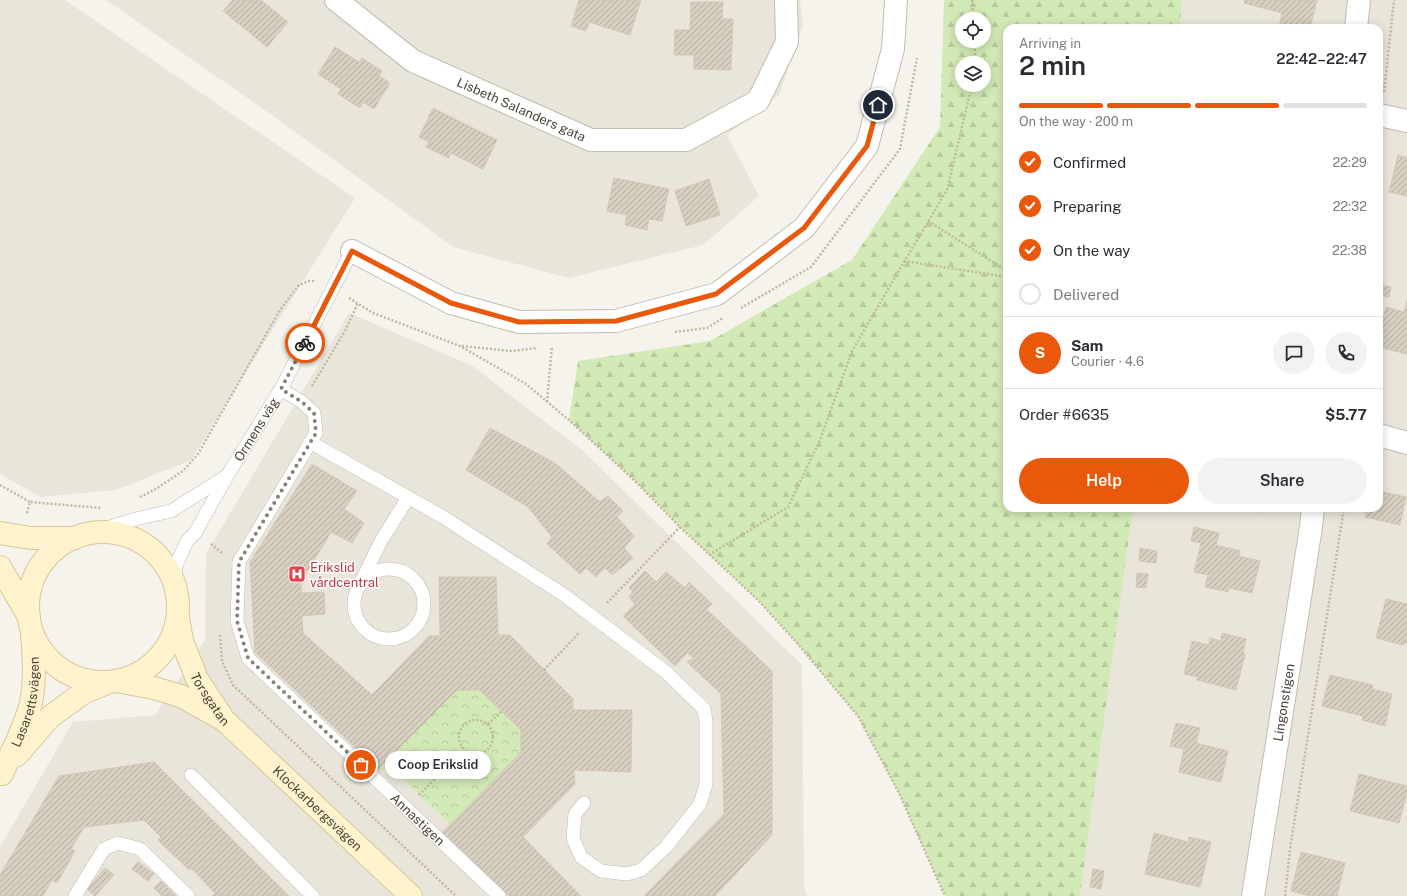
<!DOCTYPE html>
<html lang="en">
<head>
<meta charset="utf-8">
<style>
	body { margin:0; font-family:"Public Sans",sans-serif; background:#f2f2f3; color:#2b2b33; height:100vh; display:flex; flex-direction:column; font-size:15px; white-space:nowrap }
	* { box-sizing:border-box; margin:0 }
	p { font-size:13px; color:#7c7c81 }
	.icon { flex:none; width:22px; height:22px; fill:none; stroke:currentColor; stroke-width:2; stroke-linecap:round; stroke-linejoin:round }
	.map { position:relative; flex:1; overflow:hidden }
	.sheet { position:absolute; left:1003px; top:24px; width:380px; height:488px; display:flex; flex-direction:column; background:#fff; border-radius:12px; box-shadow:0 2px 10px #0003 }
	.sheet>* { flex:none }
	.tools { position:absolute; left:955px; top:12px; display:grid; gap:8px }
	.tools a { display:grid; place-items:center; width:36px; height:36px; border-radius:50%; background:#fff; box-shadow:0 2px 10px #0003; font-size:20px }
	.pin { position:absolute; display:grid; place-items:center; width:34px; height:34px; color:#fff; margin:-17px; border:2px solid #fff; border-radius:50%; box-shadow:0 1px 4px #0007 }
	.courier { position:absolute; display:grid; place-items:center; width:40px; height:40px; margin:-20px; border:3px solid #ea580c; border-radius:50%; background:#fff; color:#222; box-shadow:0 1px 5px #0007 }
	.bubble { position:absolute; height:28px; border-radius:14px; background:#fff; box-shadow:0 2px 10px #0003; font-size:13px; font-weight:600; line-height:28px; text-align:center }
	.headline em { font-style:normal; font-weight:600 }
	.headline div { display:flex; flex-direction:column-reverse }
	.headline { display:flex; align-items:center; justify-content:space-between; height:68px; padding:0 16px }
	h1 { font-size:26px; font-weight:600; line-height:30px }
	.bar { display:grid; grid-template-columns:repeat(4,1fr); gap:6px 4px; align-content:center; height:48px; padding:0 16px }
	.bar i { height:5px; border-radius:3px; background:#e1e1e2 }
	.bar .active { background:#ea580c }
	.bar p { grid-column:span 4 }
	.line { display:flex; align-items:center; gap:10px; padding:0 16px; border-top:1px solid #e1e1e2 }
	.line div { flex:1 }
	.round { display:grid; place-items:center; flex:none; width:42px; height:42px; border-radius:21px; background:#f2f2f3 }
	ol { padding:0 16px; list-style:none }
	li { display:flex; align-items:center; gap:12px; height:44px }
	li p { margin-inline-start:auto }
	li .icon { padding:4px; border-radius:50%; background:#ea580c; color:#fff; stroke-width:4 }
	li:last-child { color:#7c7c81 }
	li i { width:22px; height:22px; border:2px solid #e1e1e2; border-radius:50% }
	.button { display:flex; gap:8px; margin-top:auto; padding:8px 16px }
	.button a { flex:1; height:46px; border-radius:24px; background:#ea580c; color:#fff; font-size:16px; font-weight:600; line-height:46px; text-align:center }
	.button a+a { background:#f2f2f3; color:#2b2b33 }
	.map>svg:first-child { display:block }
	.residential { fill:#eae5da }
	.forest { fill:url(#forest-firs); fill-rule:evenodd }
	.park { fill:url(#park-crowns) }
	.building { fill:url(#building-hatch); stroke:#d3c7b4 }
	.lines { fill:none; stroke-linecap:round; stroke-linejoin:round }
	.lane-casing { stroke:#c2bbae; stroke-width:14 }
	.street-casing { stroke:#c2bbae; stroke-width:24 }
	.secondary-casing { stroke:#d6c79b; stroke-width:24 }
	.path { stroke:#c4b79f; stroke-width:2.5; stroke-dasharray:2 2; stroke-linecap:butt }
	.lane { stroke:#fff; stroke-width:13 }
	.street { stroke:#fff; stroke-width:22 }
	.secondary { stroke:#fff3cd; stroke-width:22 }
	.done { stroke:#878178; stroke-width:4; stroke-dasharray:0 7.2 }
	.route { stroke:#ea580c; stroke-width:5 }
	.labels { text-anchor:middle; stroke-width:3; stroke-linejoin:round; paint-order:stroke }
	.street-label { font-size:13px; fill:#4b4439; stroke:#fff }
	.health-label { font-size:13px; fill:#be3a42; stroke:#fff; text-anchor:start }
</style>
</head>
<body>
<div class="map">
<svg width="1407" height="896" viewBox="0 0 1407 896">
	<defs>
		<pattern id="forest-firs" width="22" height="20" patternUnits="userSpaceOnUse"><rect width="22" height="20" fill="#d2eab5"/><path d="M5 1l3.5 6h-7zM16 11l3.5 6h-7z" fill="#b6ca9c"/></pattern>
		<pattern id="park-crowns" width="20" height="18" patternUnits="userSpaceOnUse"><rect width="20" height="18" fill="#d2eab5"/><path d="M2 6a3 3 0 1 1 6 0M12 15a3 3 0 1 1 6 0" fill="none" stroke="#b6ca9c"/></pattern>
		<pattern id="building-hatch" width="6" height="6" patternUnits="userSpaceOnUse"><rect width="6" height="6" fill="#d8cfc1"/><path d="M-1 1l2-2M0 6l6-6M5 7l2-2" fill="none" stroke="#b1aa9e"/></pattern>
	</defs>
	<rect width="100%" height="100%" fill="#f6f3ec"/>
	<g class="residential">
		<path d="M0 0H65L355 198 191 460 116 490 40 497 0 474Z"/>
		<path d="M106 0H800L803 26 779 95 727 135 759 196 703 245 569 278 453 247 279 120Z"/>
		<path d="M1182 0H1407V896H1080L1133 508H1379V28H1180Z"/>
		<path d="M349 313 471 365 582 450 802 665 804 885 807 896H0V847L73 722 155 715 205 640 206 554Z"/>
	</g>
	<path class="forest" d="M944 0H1182L1180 28H1007V508H1133L1080 896H945L899 793 858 716 797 643 758 600 680 527 635 481 569 420 578 361 710 341 852 260 940 127ZM962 19H984V41H962ZM962 63H984V85H962Z"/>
	<path class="park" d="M457 690H480L521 730V752L447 828 448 822 393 770 378 769Z"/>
	<g class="building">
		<path d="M233 0H261L288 22 267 47 223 11Z"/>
		<path d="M579 0H641L630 35 589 22 586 31 571 26Z"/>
		<path d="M1245 0H1317L1310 28H1279L1282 13 1244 3Z"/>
		<path d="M691 2H723L722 19H733L731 70 694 69V55H674L675 30H690Z"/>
		<path d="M335 47 359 62 362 58 382 71 379 76 390 83 374 109 363 102 360 108 338 94 341 89 318 74Z"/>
		<path d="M433 108 497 140 483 169 451 153 449 158 426 147 429 142 419 137Z"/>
		<path d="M1398 155 1407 158V196L1389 192Z"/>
		<path d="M614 178 669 189 662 221 649 219 647 230 625 225 627 215 607 211Z"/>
		<path d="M709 179 720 215 686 226 675 191Z"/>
		<path d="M1381 285 1391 287 1389 297 1379 295Z"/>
		<path d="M1407 301V354L1379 347V322L1382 323 1386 307 1404 312Z"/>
		<path d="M490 428 555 463 600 502 608 496 623 511 617 517 634 536 624 548 633 558 612 575 605 568 596 577 586 568 580 574 547 544 552 537 528 507 466 470Z"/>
		<path d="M312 464 357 491 344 509 364 523 352 543 331 532 301 582V593L324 592 325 614 302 616 303 633 372 695 429 636H440L439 577H496L498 635H510L573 699V710H632L631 772 574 770 575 784 523 837 581 896H509L442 832 447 828 521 752V730L480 690H457L378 769 255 652 250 562Z"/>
		<path d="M1379 491 1406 497 1400 525 1365 517 1367 508H1379Z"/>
		<path d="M1244 508H1259L1258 512Z"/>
		<path d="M1194 527 1219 533 1216 545 1240 551 1239 556 1260 561 1252 593 1229 588 1228 592 1205 587 1208 575 1194 572 1201 543 1191 541Z"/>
		<path d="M1140 548 1157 551 1156 563 1139 561Z"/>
		<path d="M645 571 656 582 666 572 685 588 689 582 712 604 706 609 772 671V835L715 896H644L724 814 721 694 687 662 694 658 687 653 675 666 623 616 635 604 629 597 633 591 629 588Z"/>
		<path d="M1137 573 1148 574 1146 588 1136 587Z"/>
		<path d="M1386 599 1407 604V643H1404L1403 645 1376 638Z"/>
		<path d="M1222 633 1246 639 1243 653 1245 654 1236 690 1197 680 1198 677 1184 674 1192 641 1209 645 1210 638 1221 641Z"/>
		<path d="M1330 675 1373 685 1372 689 1392 694 1385 726 1362 720 1363 716 1322 706Z"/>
		<path d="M1176 723 1200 728 1196 743 1228 751 1221 782 1179 772 1184 749 1170 746Z"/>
		<path d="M154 762 289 896H212L215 893 191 868 189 870 158 840 161 837 144 820 84 827 71 849 75 851 57 883 52 880 43 896H0V875L59 776Z"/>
		<path d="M1359 774 1407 786V792L1399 823 1350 811Z"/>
		<path d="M1154 833 1188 842 1189 837 1211 842 1200 887 1145 874Z"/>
		<path d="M1301 852 1345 863 1337 896H1311L1291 891Z"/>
		<path d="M138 862 154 874 148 881 132 869Z"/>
		<path d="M105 868 114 875 95 896 87 889Z"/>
		<path d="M1093 869 1104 871 1101 889 1090 887Z"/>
		<path d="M161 881 176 896H162L154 888Z"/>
	</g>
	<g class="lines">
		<g class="lane-casing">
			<g id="lane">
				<path id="s1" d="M281 389 302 402 314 413 316 433 239 562 237 621 248 658 499 896"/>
				<path d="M310 442 443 517 564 595 666 672 704 709 706 721V784L700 804 666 847 641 870 627 874 601 871 581 857 573 838 575 814 584 803"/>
				<path d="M84 535 136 519 171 511 225 477"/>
				<circle cx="389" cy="604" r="35"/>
				<path d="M362 580 381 541 408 498"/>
				<path id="s2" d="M175 588V572L177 563 187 541 195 533 227 476 281 389 352 251"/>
				<path d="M191 775 313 896"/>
				<path d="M75 896 104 849 118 843 140 849 188 896"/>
			</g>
		</g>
		<g class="street-casing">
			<g id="street">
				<path id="s3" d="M336 0 413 61 591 140H686L758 101 787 42 786 0"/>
				<path d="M1356 28 1359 0"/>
				<path d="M1379 115 1407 121"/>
				<path d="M352 251 451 303 519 322 616 321 717 294 804 228 867 146 893 49 896 0"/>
				<path d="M1379 435 1407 443"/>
				<path id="s4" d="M1253 896 1311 527 1313 508"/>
			</g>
		</g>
		<g class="secondary-casing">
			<g id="secondary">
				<circle cx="103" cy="607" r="75"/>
				<path d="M0 533 31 538H75"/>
				<path d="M0 567 29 617"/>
				<path id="s5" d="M178 618 182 641 197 679 224 720 411 896"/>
				<path d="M116 681 154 688 181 696 222 719"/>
				<path d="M17 755 50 717 83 693 109 682"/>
				<path id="s6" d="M2 774C12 751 25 727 31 703 35 683 34 655 32 635"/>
			</g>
		</g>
		<g class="path">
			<path d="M972 0 973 19"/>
			<path d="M974 41 976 63"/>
			<path d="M1384 92 1394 0"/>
			<path d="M928 221 1007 271"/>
			<path d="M904 261 1007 277"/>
			<path d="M349 298 373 313 460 346 526 384 569 420 635 481 680 527 758 600 797 643 858 716 899 793 945 896"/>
			<path d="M741 308 811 267 900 149 917 58"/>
			<path d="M675 332 707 328 723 318"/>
			<path d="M462 346 511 351 537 348"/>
			<path d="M312 386 345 331 358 303"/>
			<path d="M547 402 552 346"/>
			<path d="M0 485 30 502"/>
			<path d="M140 497 154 490 183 471 198 454 280 310 299 285 309 281H315"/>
			<path d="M27 513 30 502 101 508"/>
			<path d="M211 544 222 553"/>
			<path d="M709 555 788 507 820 440 852 351 904 262 947 190 972 85"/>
			<path d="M607 603 680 527"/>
			<path d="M220 635 222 661 233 685 456 896"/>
			<path d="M544 670 580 632"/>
			<circle cx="476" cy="737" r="17"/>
			<path d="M488 724 502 711"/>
			<path d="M419 795 464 750"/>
			<path d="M1285 896 1290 849 1344 508"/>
		</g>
		<use href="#lane" class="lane"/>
		<use href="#street" class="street"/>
		<use href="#secondary" class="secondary"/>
	</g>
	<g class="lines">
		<path class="done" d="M305 343 281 389 302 402 314 413 316 433 239 562 237 621 248 658 361 765"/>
		<path class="route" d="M305 343 352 251 451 303 519 322 616 321 716 294 804 228 867 146 878 105"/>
	</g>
	<defs>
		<g id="hospital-square" transform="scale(0.9)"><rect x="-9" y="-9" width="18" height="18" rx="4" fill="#e0444e" stroke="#fff"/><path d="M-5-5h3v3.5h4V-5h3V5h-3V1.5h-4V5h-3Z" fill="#fff"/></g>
	</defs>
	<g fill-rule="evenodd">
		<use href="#hospital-square" x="297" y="574"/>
	</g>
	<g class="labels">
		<g class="street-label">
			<text dy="5" stroke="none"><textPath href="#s3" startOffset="217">Lisbeth Salanders gata</textPath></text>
			<text dy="5" stroke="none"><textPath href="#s2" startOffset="181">Ormens väg</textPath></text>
			<text dy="5" stroke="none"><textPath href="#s5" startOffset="88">Torsgatan</textPath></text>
			<text dy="5" stroke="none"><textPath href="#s6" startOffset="77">Lasarettsvägen</textPath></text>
			<text dy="5" stroke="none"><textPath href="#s4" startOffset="196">Lingonstigen</textPath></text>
			<text dy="5" stroke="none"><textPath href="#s5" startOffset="242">Klockarbergsvägen</textPath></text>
			<text dy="5" stroke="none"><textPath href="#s1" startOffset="543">Annastigen</textPath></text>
		</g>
		<g class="health-label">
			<text x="310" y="572">Erikslid<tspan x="310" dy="15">vårdcentral</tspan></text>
		</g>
	</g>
</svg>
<div class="tools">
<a><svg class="icon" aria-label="locate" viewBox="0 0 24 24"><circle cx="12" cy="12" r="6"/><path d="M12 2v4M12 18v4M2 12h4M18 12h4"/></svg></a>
<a><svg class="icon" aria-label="layers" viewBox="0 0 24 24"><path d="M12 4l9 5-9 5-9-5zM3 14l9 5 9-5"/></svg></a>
</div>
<div class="pin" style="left:361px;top:765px;background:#ea580c"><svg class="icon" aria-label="bag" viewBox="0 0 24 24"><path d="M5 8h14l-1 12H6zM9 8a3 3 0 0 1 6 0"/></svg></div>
<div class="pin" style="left:878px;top:105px;background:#1f2937"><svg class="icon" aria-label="home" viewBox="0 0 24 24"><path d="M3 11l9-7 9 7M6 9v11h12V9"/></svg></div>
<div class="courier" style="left:305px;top:343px"><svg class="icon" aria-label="bike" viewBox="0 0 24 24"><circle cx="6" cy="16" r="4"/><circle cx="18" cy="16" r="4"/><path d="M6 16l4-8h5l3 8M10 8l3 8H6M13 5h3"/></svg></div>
<div class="bubble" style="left:385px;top:751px;width:106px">Coop Erikslid</div>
<section class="sheet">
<div class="headline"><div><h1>2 min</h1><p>Arriving in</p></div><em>22:42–22:47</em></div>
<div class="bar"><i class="active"></i><i class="active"></i><i class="active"></i><i></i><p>On the way · 200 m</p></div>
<ol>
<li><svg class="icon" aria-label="check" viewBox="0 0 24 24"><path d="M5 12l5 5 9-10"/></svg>Confirmed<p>22:29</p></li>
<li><svg class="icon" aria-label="check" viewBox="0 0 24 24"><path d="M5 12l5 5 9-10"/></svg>Preparing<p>22:32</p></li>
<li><svg class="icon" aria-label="check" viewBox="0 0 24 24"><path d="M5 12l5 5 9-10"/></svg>On the way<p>22:38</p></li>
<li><i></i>Delivered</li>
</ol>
<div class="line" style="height:72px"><b class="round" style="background:#ea580c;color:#fff">S</b><div><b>Sam</b><p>Courier · 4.6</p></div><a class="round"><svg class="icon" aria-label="chat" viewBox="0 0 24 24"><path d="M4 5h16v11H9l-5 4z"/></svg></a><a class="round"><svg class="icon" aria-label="phone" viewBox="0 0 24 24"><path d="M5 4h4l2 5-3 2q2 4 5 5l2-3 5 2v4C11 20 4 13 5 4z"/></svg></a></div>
<div class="line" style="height:52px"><div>Order #6635</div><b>$5.77</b></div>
<div class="button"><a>Help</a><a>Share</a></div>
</section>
</div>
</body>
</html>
